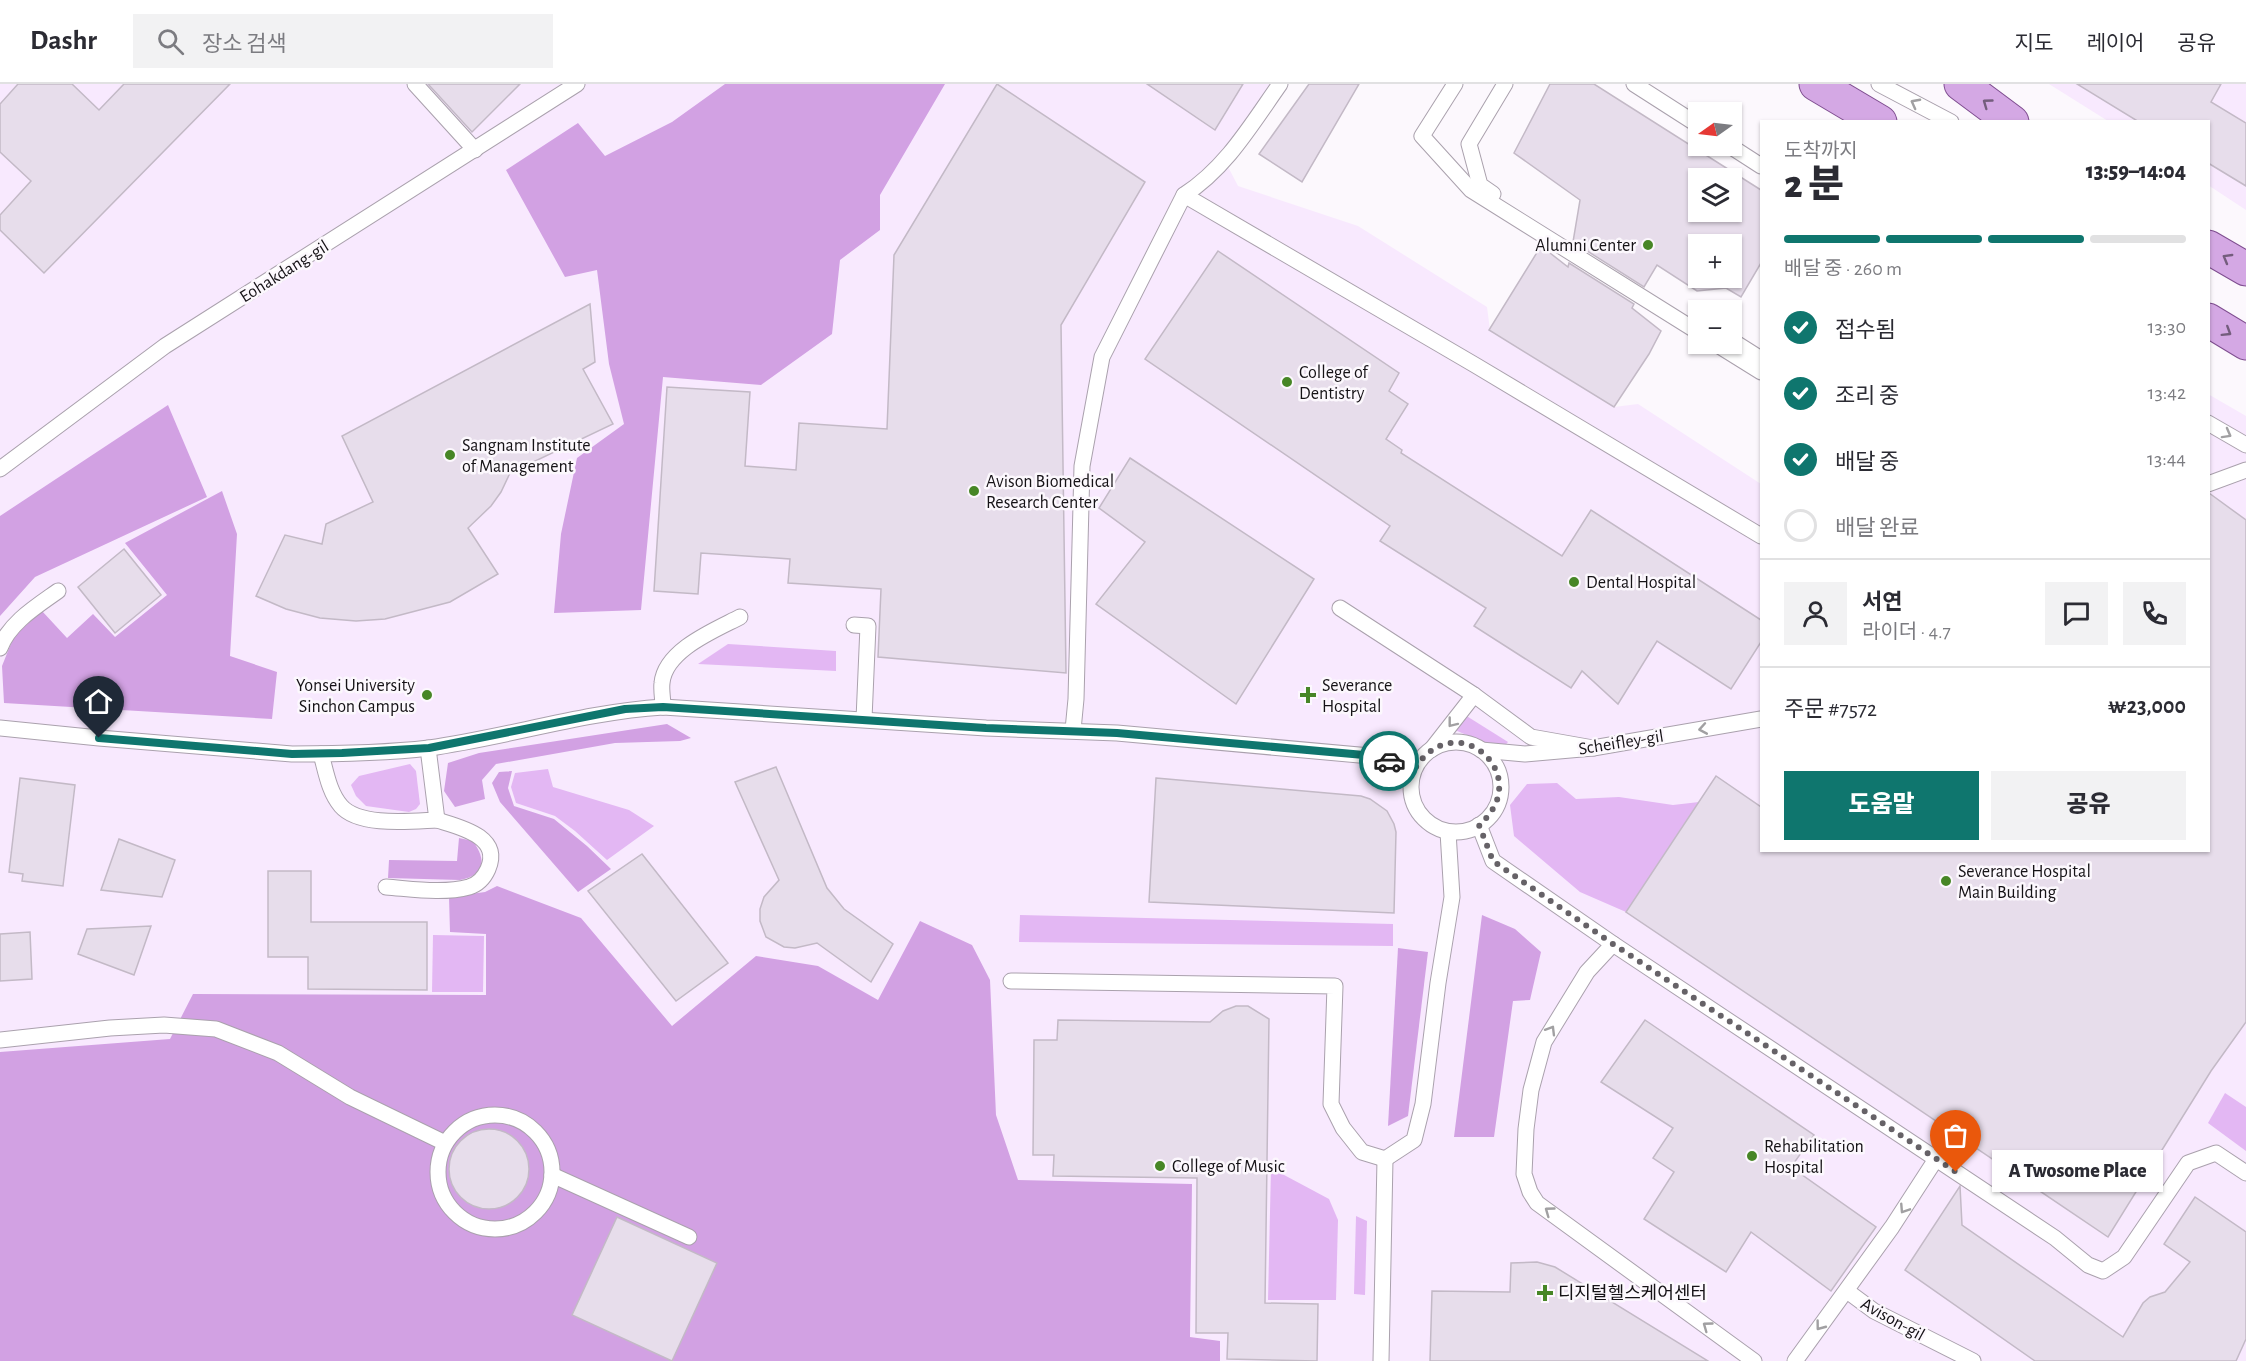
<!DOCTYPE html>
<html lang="ko">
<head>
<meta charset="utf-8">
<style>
	body { margin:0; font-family:"Alegreya Sans","Noto Sans KR",sans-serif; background:#f2f2f3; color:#2b2b33; height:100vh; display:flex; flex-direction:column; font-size:22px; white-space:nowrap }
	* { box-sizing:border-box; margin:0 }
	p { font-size:20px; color:#7c7c81 }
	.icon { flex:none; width:33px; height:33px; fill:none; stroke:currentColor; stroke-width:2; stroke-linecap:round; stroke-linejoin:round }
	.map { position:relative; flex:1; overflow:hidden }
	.sheet { position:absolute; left:1760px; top:36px; width:450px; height:732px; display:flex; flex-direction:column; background:#fff; border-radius:0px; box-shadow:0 2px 4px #0004 }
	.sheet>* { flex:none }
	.needle { width:39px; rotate:256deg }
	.fabs { position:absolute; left:1688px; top:18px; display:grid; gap:12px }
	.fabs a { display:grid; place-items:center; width:54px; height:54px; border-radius:0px; background:#fff; box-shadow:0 2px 4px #0004; font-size:30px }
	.pin { position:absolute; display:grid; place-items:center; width:51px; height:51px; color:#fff; margin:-62px -26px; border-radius:50% 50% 50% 0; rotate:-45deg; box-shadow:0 0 6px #0007 }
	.pin .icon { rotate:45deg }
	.courier { position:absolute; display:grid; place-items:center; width:60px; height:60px; margin:-30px; border:4px solid #0f766e; border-radius:50%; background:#fff; color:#222; box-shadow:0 2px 8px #0007 }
	.bubble { position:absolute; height:42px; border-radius:0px; background:#fff; box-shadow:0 2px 4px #0004; font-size:20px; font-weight:800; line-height:42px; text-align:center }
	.summary em { font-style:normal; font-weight:800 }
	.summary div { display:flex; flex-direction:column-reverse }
	.summary { display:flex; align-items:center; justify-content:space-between; height:102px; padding:0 24px }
	h1 { font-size:39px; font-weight:800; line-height:45px }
	.bar { display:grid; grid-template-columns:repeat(4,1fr); gap:9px 6px; align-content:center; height:72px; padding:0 24px }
	.bar i { height:8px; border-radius:4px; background:#e1e1e2 }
	.bar .active { background:#0f766e }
	.bar p { grid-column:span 4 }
	.line { display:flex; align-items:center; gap:15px; padding:0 24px; border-top:2px solid #e1e1e2 }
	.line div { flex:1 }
	.round { display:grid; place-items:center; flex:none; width:63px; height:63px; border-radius:0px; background:#f2f2f3 }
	ol { padding:0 24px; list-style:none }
	li { display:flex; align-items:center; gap:18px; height:66px }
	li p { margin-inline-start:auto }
	li .icon { padding:6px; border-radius:50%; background:#0f766e; color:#fff; stroke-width:4 }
	li:last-child { color:#7c7c81 }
	li i { width:33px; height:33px; border:3px solid #e1e1e2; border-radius:50% }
	.action { display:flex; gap:12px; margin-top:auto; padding:12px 24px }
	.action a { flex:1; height:69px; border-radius:0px; background:#0f766e; color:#fff; font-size:24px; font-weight:800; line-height:69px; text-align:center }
	.action a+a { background:#f2f2f3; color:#2b2b33 }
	header { display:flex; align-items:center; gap:36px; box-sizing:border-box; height:84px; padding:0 30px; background:#fff; border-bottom:2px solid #e1e1e2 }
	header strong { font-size:28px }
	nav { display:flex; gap:33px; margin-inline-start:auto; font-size:21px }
	.search { width:420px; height:54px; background:#f2f2f3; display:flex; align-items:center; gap:15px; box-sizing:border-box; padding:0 21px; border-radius:0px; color:#7c7c81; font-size:22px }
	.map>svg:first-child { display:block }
	.built { fill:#f8e9fe }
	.green { fill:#e3b7f3 }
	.forest { fill:#d2a1e3 }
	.building { fill:#e7ddeb; stroke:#c3b9c6; stroke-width:1.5; fill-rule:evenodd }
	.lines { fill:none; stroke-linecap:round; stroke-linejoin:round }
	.lane-casing { stroke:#aaa1ad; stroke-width:17 }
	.primary-casing { stroke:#7f4e90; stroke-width:35 }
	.lane { stroke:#fff; stroke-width:15 }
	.primary { stroke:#d4a8e4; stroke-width:33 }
	.oneway { stroke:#a1a0a2 }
	.oneway2 { stroke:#745d7d }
	.done { stroke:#666267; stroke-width:6; stroke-dasharray:0 10.8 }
	.route { stroke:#0f766e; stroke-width:8 }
	.poi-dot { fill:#478626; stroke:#fcf8fd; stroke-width:2 }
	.labels { text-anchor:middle; stroke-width:5; stroke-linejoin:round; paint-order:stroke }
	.poi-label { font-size:18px; fill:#151216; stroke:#fcf8fd; text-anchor:start }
	.street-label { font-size:18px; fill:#151216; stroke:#fcf8fd }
</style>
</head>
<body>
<header>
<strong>Dashr</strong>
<div class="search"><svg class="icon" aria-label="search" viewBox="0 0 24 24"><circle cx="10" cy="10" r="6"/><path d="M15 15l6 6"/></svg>장소 검색</div>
<nav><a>지도</a><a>레이어</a><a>공유</a></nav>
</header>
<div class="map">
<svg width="2246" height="1277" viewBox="0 0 2246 1277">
	<rect width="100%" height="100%" fill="#fcf8fd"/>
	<g class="built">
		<path d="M0 0H1280L1225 77 1238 102 1358 142 1487 223 1490 246 1614 323 1638 320 1761 400V766H2208V310L2246 332V1277H0Z"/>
		<path d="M2049 0H2246V126L2208 101V38L2108 37Z"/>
	</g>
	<g class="green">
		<path d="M728 560 836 567V587L698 580Z"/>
		<path d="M1465 631 1508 658 1501 666 1455 646Z"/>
		<path d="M410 680 416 687 420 720 416 725 409 728 366 722 356 712 351 701 359 692Z"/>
		<path d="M548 685 553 703 629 726 654 742 607 776 575 747 555 732 516 719 511 703 515 689Z"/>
		<path d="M1557 699 1576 715 1619 713 1673 721 1699 718 1626 828 1580 808 1514 752 1510 721 1527 700Z"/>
		<path d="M1020 831 1393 840V862L1019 858Z"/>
		<path d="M433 851 484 852 483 908H432Z"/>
		<path d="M2225 1009 2246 1023V1067L2208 1039Z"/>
		<path d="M1271 1084 1329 1115 1338 1136 1336 1216H1268Z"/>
		<path d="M1356 1132 1367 1137 1365 1211 1354 1210Z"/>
	</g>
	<g class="forest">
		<path d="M725 0H945L880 111V146L840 176 832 250 761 301 663 293 641 526 554 529 561 450 577 374 624 340 609 280 597 186 565 193 506 86 578 39 605 72 672 38Z"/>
		<path d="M168 321 207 413 35 493 0 532V432Z"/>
		<path d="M222 407 237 450 230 572 277 588 272 635 4 619 2 582 14 552 42 527 67 554 93 530 115 553 167 511 125 459Z"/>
		<path d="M667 640 691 654 680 657 615 659 496 680 482 696 485 715 455 723 444 707 448 679 479 669Z"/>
		<path d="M512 687 508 704 514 722 554 735 587 762 611 785 578 808 500 718 492 699 499 688Z"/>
		<path d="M459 754 473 757C487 777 485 791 460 796L388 794 389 776 457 777Z"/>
		<path d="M497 802 581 834 672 942 756 872 818 882 878 916 920 837 972 861 990 896 996 1031 1018 1096 1192 1100 1190 1253 1220 1257V1277H0V968L170 955 193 910 486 911V850L450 848 449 813 485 808Z"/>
		<path d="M1482 831 1515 845 1541 868 1530 916 1513 917 1494 1053H1454Z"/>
		<path d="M1398 864 1428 868 1408 1032 1388 1042Z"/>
	</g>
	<g class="building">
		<path d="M18 0H72L99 26 124 0H230L44 189 0 146V131L31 97 0 68V20Z"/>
		<path d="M428 0H520L472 48Z"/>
		<path d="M997 0 1145 98 1061 241 1066 589 878 573 881 505 788 499 790 475 701 469 698 510 654 507 667 303 750 308 745 382 796 386 799 339 887 345 894 171Z"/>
		<path d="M1147 0H1243L1215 46Z"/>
		<path d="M1309 0H1359L1302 98 1259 70Z"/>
		<path d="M1550 0H1594L1761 106V179L1741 213 1726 204 1697 207 1657 181 1644 203 1573 158 1580 116 1514 69ZM1698 94H1731V128H1698ZM1698 160H1731V194H1698Z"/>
		<path d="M2077 0H2221L2211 18 2246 39V102L2208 79V38H2139Z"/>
		<path d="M1541 162 1568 183 1569 179 1634 220 1632 224 1661 247 1649 270 1614 323 1489 246Z"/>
		<path d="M1218 167 1399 289 1389 307 1408 320 1386 355 1402 366 1401 369 1562 472 1591 426 1761 536V558L1731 605 1657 557 1618 620 1582 587 1571 604 1474 542 1486 524 1380 457 1390 442 1145 275Z"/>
		<path d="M590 220 595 278 583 285 613 340 510 389 501 408 491 422 468 444 498 490 450 518 385 535 356 537 320 534 286 525 256 512 285 451 322 460 326 440 373 418 342 352Z"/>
		<path d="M1130 374 1314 495 1236 620 1096 520 1145 458 1099 424Z"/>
		<path d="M2209 409 2246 436V938L2211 987 2108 1153 1626 828 1716 692 1761 723V766H2208Z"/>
		<path d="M124 465 161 511 115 549 78 503Z"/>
		<path d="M776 683 827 804 844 825 893 860 871 898 817 859 795 864 784 863 766 853 760 837V825L764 813 779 796 735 698Z"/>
		<path d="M20 694 75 701 63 802 22 797 23 790 9 788Z"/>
		<path d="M1156 694 1361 712 1370 715 1387 727 1394 740 1396 748 1394 829 1149 818Z"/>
		<path d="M119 755 175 776 162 813 101 806Z"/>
		<path d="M642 770 728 879 676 917 588 807Z"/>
		<path d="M268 787H311V838H427V906L308 905V873H268Z"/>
		<path d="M151 842 134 891 78 870 87 845Z"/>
		<path d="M30 848 32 895 0 897V850Z"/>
		<path d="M1236 922H1248L1269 935 1265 1219 1318 1220 1317 1277 1227 1275 1228 1249H1196L1197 1094 1053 1092 1054 1071H1033L1034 956H1057L1058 936 1210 938 1223 927Z"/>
		<path d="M1645 936 1814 1051 1791 1083 1876 1143 1831 1207 1751 1148 1726 1188 1644 1135 1674 1088 1653 1074 1673 1044 1601 998Z"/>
		<circle cx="489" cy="1085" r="40"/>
		<path d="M1960 1102 1962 1141 2123 1253 2143 1219 2150 1213 2165 1208 2190 1178 2164 1160 2195 1113 2246 1148V1255L2236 1277H2035L1905 1186Z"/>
		<path d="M617 1133 717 1179 672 1277 572 1231Z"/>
		<path d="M1537 1178 1555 1183 1708 1277H1430L1432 1207 1510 1208 1511 1179Z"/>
	</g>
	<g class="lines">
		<g class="lane-casing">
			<g id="lane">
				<path d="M415 0 475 66"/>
				<path d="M1455 0 1422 52 1471 106 1698 248"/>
				<path d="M1634 0 1698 41"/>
				<path d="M1879 0 1951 38"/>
				<path d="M1730 62 1761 82"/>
				<path d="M1493 110 1480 101 1469 60 1505 0"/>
				<path d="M1184 111 1475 281 1761 452"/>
				<path d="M1731 256 1761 275"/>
				<path d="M1716 260 1761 288"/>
				<path d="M2208 339 2246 361"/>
				<path d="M0 385 165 262 577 0"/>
				<path d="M2208 400 2246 386"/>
				<path d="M1340 524 1474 611 1531 653 1593 664"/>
				<path d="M854 541 868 542 864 635"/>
				<path d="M0 564C9 539 37 522 58 507"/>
				<path d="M663 623C663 615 661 606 662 599 665 566 715 546 740 533"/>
				<path d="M0 644 99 654 292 670C335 670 386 669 429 664 508 653 584 628 663 623L986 644 1117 649 1381 673 1413 688"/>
				<path d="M1073 646 1076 615 1082 382 1102 273 1184 111C1226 84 1251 41 1280 0"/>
				<circle cx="1456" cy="703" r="45"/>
				<path d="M1431 666 1474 611"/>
				<path d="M1481 666 1525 670 1593 664 1761 635"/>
				<path d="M321 670C326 688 329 708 341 722 359 743 412 737 437 736L428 664"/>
				<path d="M1479 741 1493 777 1613 860 2055 1154 2088 1181 2103 1187 2124 1173 2188 1079 2216 1069 2246 1089"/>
				<path d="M386 803C413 805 443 810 469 803 479 800 484 794 488 785 502 752 459 743 437 736"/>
				<path d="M1613 860 1587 888 1544 958 1531 1006 1526 1045 1524 1090 1530 1108 1537 1119 1754 1277"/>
				<path d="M1011 897 1335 902 1331 1020 1343 1044 1362 1068 1385 1075"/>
				<path d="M0 956 110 944 164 941 216 945 278 969 350 1013 445 1059"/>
				<circle cx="495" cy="1088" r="57"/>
				<path d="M1385 1075 1414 1056 1423 1020 1438 899 1452 813 1448 748"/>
				<path d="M552 1091 689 1153"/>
				<path d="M1847 1207 1874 1227 1973 1277"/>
				<path d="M1381 1277 1385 1075"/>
				<path d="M1795 1277 1892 1143 1936 1075"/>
			</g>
		</g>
		<g class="primary-casing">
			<g id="primary">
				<path d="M1816 0 1880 38"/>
				<path d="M1961 0 2012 38"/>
				<path d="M2208 163 2246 185"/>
				<path d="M2208 236 2246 259"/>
			</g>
		</g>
		<use href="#lane" class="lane"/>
		<use href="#primary" class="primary"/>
	</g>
	<defs><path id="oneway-chevron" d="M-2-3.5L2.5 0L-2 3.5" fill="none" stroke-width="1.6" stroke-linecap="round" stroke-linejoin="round" transform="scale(1.5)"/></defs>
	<g class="oneway">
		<use href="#oneway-chevron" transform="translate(1915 19) rotate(-152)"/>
		<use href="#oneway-chevron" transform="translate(2227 350) rotate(29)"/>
		<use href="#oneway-chevron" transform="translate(1452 639) rotate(128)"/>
		<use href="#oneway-chevron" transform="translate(1703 645) rotate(170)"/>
		<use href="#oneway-chevron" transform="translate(1551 946) rotate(-59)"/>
		<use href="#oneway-chevron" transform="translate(1904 1125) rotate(123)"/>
		<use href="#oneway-chevron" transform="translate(1549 1127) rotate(-144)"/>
		<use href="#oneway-chevron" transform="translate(1707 1242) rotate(-144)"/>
		<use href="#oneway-chevron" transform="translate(1820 1242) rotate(127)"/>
	</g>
	<g class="oneway2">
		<use href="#oneway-chevron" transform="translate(1987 19) rotate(-144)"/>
		<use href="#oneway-chevron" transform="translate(2227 174) rotate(-150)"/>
		<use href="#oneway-chevron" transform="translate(2227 248) rotate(32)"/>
	</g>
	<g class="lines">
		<path class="done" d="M1389 677 1413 688C1453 617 1538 691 1479 741L1493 777 1613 860 1956 1088"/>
		<path class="route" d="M99 654 292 670 342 669 429 664 625 625 663 623 986 644 1117 649 1364 671 1381 673 1389 677"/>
	</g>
	<g class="poi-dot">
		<circle cx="1648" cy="161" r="6"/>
		<circle cx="1287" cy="298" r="6"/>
		<circle cx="450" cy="371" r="6"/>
		<circle cx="974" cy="407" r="6"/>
		<circle cx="1574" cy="498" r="6"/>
		<circle cx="427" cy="611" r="6"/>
		<path d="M1305 602h6v6h6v6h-6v6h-6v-6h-6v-6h6z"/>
		<circle cx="1946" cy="797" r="6"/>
		<circle cx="1752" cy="1072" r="6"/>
		<circle cx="1160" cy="1082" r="6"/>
		<path d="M1542 1200h6v6h6v6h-6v6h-6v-6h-6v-6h6z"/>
	</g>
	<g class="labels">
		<g class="poi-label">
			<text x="1636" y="167" text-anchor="end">Alumni Center</text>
			<text x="1299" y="294">College of<tspan x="1299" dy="21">Dentistry</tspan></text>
			<text x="462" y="367">Sangnam Institute<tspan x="462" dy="21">of Management</tspan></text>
			<text x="986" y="403">Avison Biomedical<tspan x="986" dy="21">Research Center</tspan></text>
			<text x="1586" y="504">Dental Hospital</text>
			<text x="415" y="607" text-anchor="end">Yonsei University<tspan x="415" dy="21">Sinchon Campus</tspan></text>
			<text x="1322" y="607">Severance<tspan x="1322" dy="21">Hospital</tspan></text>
			<text x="1958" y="793">Severance Hospital<tspan x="1958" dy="21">Main Building</tspan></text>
			<text x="1764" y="1068">Rehabilitation<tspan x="1764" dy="21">Hospital</tspan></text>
			<text x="1172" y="1088">College of Music</text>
			<text x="1558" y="1215">디지털헬스케어센터</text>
		</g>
		<g class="street-label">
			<text transform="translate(284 187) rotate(-32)" y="6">Eohakdang-gil</text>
			<text transform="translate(1621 658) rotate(-9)" y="6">Scheifley-gil</text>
			<text transform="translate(1893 1235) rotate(29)" y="6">Avison-gil</text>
		</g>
	</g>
</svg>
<div class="fabs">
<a><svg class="needle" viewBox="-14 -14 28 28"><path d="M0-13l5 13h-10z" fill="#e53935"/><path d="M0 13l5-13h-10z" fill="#7c7c81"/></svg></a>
<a><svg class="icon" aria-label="layers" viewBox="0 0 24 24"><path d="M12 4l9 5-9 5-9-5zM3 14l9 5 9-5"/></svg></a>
<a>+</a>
<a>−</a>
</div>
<div class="pin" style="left:1956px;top:1088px;background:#ea580c"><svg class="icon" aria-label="bag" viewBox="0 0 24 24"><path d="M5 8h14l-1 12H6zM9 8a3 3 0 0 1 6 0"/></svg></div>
<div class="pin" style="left:99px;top:654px;background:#1f2937"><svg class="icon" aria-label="home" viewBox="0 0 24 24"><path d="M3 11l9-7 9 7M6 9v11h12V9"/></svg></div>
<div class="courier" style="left:1389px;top:677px"><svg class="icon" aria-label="car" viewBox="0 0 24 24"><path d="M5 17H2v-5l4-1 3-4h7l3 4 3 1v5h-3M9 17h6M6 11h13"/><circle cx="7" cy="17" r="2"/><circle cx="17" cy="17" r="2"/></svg></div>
<div class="bubble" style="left:1992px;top:1066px;width:171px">A Twosome Place</div>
<section class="sheet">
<div class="summary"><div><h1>2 분</h1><p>도착까지</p></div><em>13:59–14:04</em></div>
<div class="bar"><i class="active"></i><i class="active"></i><i class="active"></i><i></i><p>배달 중 · 260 m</p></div>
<ol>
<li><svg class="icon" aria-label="check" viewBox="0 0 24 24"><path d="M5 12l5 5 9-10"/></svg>접수됨<p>13:30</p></li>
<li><svg class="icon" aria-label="check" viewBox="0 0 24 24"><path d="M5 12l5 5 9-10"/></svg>조리 중<p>13:42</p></li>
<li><svg class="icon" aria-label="check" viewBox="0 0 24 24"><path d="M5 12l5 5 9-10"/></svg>배달 중<p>13:44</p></li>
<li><i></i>배달 완료</li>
</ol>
<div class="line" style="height:108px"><a class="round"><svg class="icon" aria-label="person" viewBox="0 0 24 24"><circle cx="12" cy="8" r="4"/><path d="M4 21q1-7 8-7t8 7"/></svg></a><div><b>서연</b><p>라이더 · 4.7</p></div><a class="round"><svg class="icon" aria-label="chat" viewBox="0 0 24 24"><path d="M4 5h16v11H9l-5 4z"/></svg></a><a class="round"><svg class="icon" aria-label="phone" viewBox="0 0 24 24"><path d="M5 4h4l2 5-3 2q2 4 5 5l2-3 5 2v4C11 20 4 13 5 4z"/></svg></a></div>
<div class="line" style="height:78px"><div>주문 #7572</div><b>₩23,000</b></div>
<div class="action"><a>도움말</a><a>공유</a></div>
</section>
</div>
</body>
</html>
